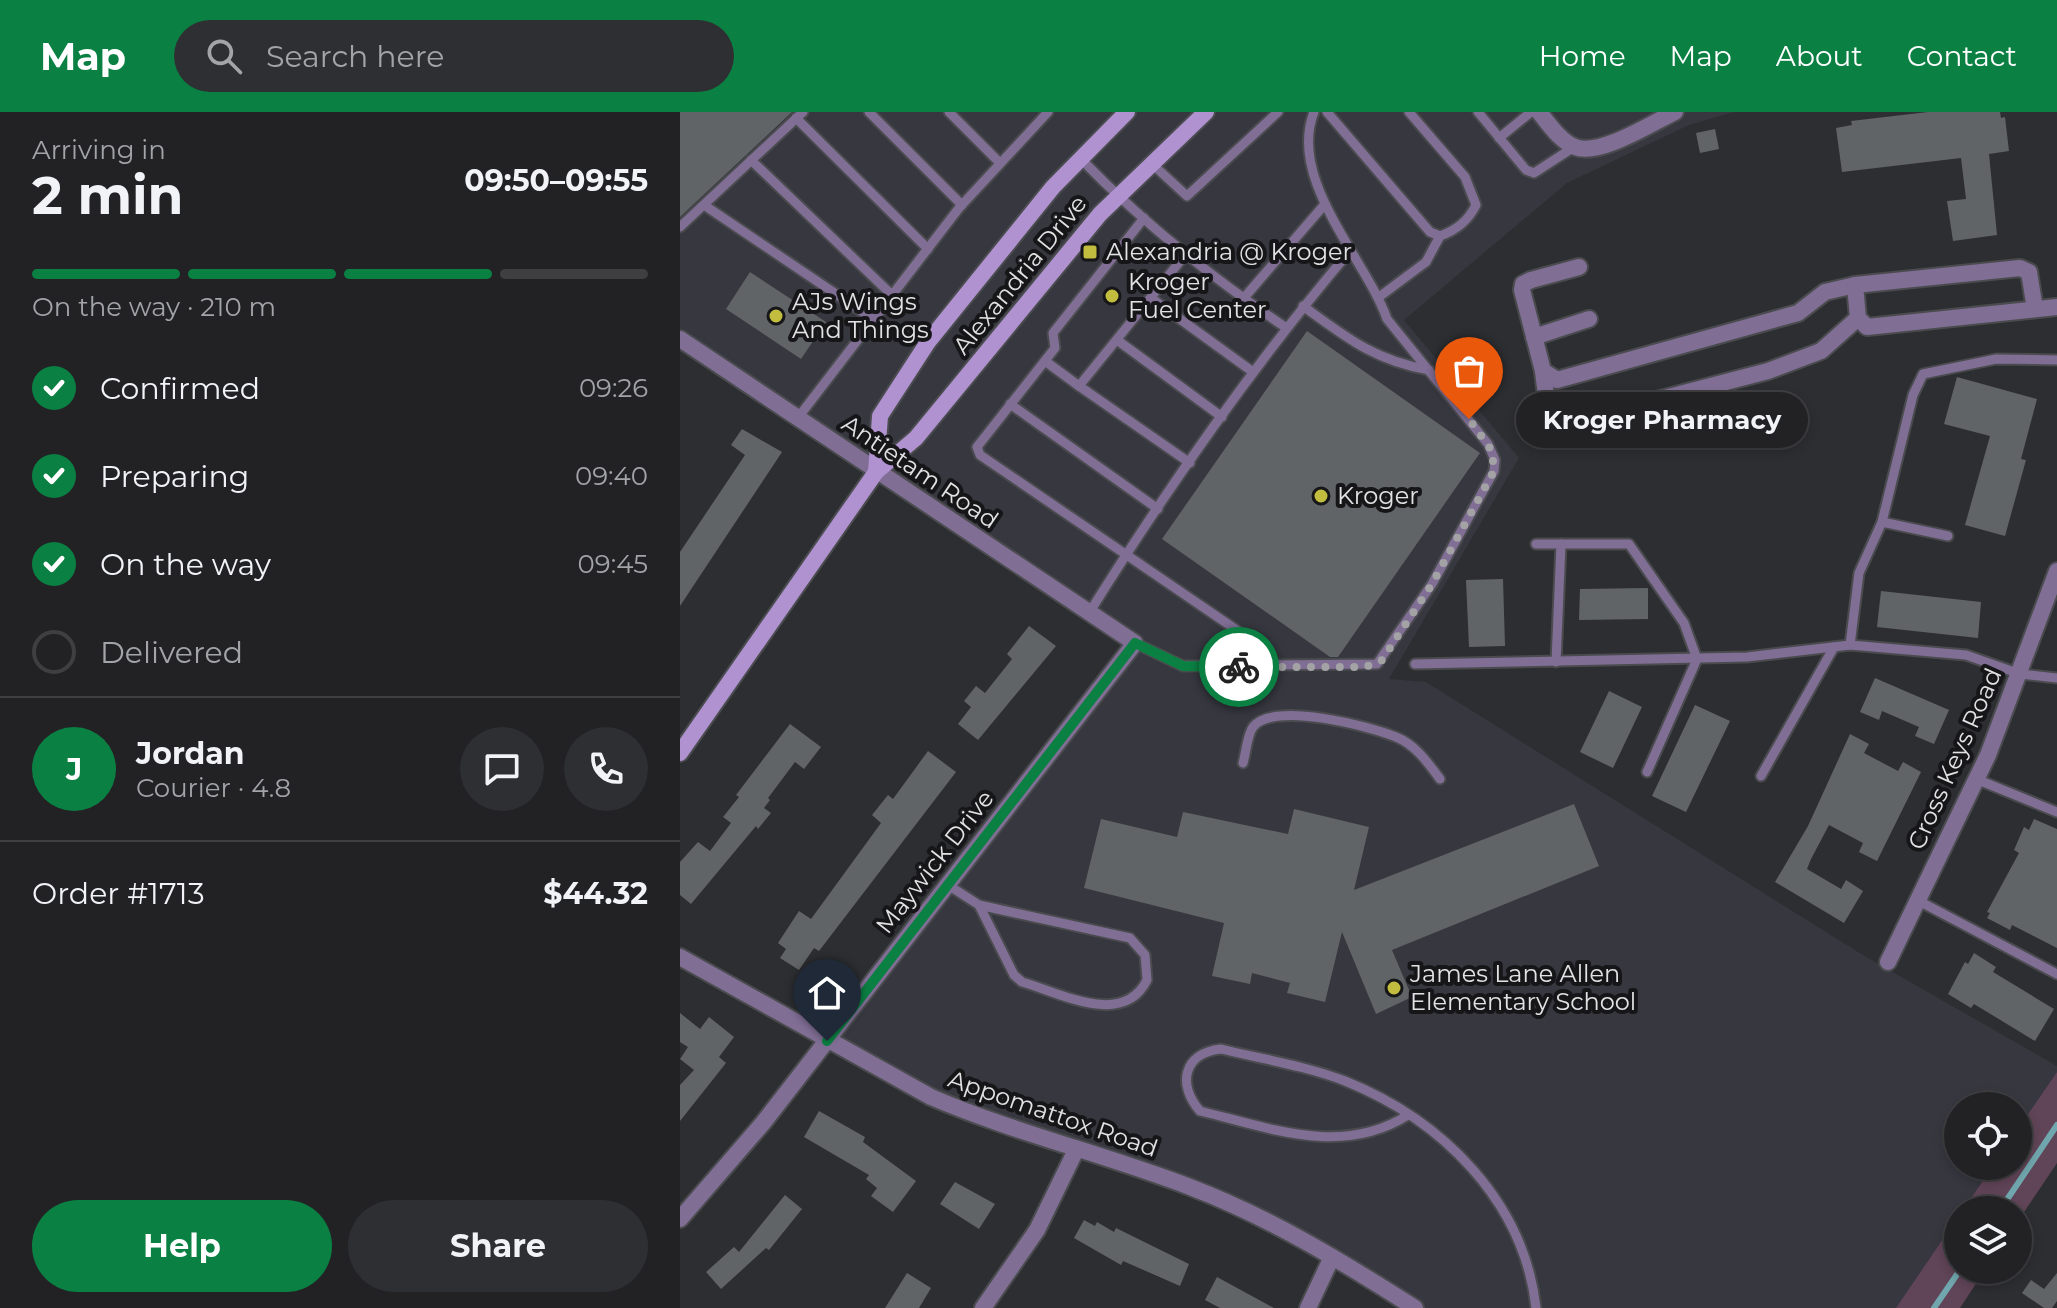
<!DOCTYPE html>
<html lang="en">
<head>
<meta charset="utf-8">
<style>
	body { margin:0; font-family:Montserrat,sans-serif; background:#2e2f32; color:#f1f3f6; height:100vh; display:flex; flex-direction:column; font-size:30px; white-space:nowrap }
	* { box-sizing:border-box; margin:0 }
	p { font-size:26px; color:#a2a4a7 }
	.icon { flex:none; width:44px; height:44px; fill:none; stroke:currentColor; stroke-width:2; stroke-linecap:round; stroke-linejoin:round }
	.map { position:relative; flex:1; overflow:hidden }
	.sheet { display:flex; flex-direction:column; background:#222225; width:680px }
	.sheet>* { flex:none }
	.controls { position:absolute; left:1264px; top:980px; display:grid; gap:16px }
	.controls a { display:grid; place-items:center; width:88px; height:88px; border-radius:50%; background:#222225; box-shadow:0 4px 12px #0003,0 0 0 2px #3f3f42; font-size:40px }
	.pin { position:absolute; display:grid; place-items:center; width:68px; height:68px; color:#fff; margin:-82px -34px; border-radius:50% 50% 50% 0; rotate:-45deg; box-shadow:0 0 8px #0007 }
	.pin .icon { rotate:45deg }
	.courier { position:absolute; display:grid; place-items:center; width:80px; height:80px; margin:-40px; border:6px solid #0b8043; border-radius:50%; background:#fff; color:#222; box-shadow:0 2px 10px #0007 }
	.bubble { position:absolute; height:56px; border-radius:28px; background:#222225; box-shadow:0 4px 12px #0003,0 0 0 2px #3f3f42; font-size:26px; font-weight:700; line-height:56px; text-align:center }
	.head em { font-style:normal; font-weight:700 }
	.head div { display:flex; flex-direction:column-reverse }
	.head { display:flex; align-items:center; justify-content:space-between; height:136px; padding:0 32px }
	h1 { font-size:52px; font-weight:700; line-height:60px }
	.bar { display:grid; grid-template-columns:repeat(4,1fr); gap:12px 8px; align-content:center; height:96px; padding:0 32px }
	.bar i { height:10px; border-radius:6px; background:#3f3f42 }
	.bar .current { background:#0b8043 }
	.bar p { grid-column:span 4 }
	.line { display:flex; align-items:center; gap:20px; padding:0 32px; border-top:2px solid #3f3f42 }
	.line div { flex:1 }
	.round { display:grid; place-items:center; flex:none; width:84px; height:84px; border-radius:42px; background:#2e2f32 }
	ol { padding:0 32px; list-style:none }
	li { display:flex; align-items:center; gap:24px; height:88px }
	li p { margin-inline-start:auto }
	li .icon { padding:8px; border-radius:50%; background:#0b8043; color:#fff; stroke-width:4 }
	li:last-child { color:#a2a4a7 }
	li i { width:44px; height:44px; border:4px solid #3f3f42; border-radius:50% }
	.cta { display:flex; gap:16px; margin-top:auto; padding:16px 32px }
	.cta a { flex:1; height:92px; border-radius:48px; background:#0b8043; color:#fff; font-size:32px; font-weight:700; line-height:92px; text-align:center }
	.cta a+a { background:#2e2f32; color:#f1f3f6 }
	header { display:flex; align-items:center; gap:48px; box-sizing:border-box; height:112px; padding:0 40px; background:#0b8043; color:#fff }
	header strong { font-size:38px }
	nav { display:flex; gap:44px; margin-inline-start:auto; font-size:28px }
	.search { width:560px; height:72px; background:#2e2f32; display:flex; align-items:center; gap:20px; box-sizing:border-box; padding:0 28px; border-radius:44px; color:#a2a4a7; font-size:30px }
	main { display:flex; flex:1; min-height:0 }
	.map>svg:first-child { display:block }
	.built { fill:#36373f; fill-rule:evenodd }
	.green { fill:#604457 }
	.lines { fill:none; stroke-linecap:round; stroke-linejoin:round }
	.stream { stroke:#70a6ad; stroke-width:6 }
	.building { fill:#616466 }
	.service-casing { stroke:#4a4b4e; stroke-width:13 }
	.minor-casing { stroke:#4a4b4e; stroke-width:20 }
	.secondary-casing { stroke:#4a4b4e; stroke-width:20 }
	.service { stroke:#806e95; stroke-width:9 }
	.minor { stroke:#806e95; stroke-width:16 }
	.secondary { stroke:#af92cf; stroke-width:16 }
	.done { stroke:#a3a3a5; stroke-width:8; stroke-dasharray:0 14.4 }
	.route { stroke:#0b8043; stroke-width:10 }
	.poi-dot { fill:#c2bd3f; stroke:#161618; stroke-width:3 }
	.labels { text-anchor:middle; stroke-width:8; stroke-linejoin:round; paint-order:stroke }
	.poi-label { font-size:24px; fill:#e2e2e4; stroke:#161618; text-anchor:start }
	.street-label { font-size:24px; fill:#e2e2e4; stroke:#161618 }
</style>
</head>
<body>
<header>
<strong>Map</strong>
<div class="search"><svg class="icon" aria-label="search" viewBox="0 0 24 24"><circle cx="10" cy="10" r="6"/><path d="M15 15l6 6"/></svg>Search here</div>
<nav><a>Home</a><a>Map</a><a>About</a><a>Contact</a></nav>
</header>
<main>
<section class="sheet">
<div class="head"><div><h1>2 min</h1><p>Arriving in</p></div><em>09:50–09:55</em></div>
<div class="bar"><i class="current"></i><i class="current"></i><i class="current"></i><i></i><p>On the way · 210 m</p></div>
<ol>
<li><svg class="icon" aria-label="check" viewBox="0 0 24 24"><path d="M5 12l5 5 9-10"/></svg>Confirmed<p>09:26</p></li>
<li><svg class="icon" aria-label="check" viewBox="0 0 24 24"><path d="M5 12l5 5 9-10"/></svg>Preparing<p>09:40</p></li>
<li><svg class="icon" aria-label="check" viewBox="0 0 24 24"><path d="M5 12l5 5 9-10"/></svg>On the way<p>09:45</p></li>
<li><i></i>Delivered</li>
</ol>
<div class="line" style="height:144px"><b class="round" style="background:#0b8043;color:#fff">J</b><div><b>Jordan</b><p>Courier · 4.8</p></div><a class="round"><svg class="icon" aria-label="chat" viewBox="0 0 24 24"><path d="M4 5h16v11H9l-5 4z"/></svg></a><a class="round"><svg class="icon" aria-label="phone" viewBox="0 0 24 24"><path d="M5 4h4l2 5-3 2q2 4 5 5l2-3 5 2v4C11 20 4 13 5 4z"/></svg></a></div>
<div class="line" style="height:104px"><div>Order #1713</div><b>$44.32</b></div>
<div class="cta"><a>Help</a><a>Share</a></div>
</section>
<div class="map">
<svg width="1377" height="1196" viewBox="0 0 1377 1196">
	<rect width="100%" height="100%" fill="#2d2e31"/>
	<path class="built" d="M0 0H1054L1009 13 887 71 724 208 839 346 709 567 746 570 1183 843 1377 954V1013L1320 1098H1278V1158L1255 1196H735L578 1106 294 1004 147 929 455 531 0 227ZM1278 994H1338V1054H1278Z"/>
	<g class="green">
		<path d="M1377 960V1051L1338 1109V1098H1283L1313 1054H1338V1017Z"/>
		<path d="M1278 1105V1158H1305L1280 1196H1216Z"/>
	</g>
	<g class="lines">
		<g class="stream">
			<path d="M1320 1098 1377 1013"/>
			<path d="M1254 1196 1280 1158"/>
		</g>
	</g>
	<g class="building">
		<path d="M0 0H112L0 105Z"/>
		<path d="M1248 0H1320L1321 6 1325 5 1329 39 1309 42 1317 123 1273 129 1267 89 1286 87 1281 46 1162 60 1156 16 1172 13 1171 9Z"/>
		<path d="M1035 17 1039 37 1020 41 1016 21Z"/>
		<path d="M70 160 146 210 121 247 46 197Z"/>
		<path d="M627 219 800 341 658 545H650L482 427Z"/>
		<path d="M1277 265 1357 287 1341 347 1346 348 1325 424 1285 413 1310 324 1264 312Z"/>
		<path d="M62 317 102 340 0 494V440L65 343 51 333Z"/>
		<path d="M823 467 825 534 789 535 786 468Z"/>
		<path d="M968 476V507L899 508 900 477Z"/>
		<path d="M1201 479 1301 490 1298 526 1197 515Z"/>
		<path d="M349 514 376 534 298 628 278 612 291 595 284 589 296 574 305 581 332 547 327 542Z"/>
		<path d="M1195 566 1269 598 1254 632 1235 624 1239 615 1202 599 1199 608 1180 600Z"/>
		<path d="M929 579 962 595 933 656 900 640Z"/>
		<path d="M1015 593 1050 609 1006 700 972 684Z"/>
		<path d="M110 612 141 635 124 657 115 650 88 686 90 688 84 696 91 701 78 717 76 714 11 792 0 783V750L18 730 30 739 51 711 43 705 59 685 56 683Z"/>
		<path d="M1170 622 1189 632 1184 641 1218 659 1223 650 1241 660 1197 749 1179 740 1183 731 1149 713 1131 747 1127 757 1161 777 1166 768 1183 779 1164 811 1095 770 1128 714Z"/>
		<path d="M248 639 276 660 139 839 134 836 119 858 100 846 106 837 98 831 119 799 131 807 201 711 192 703 208 683 213 687Z"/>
		<path d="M894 692 919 754 712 838 732 885 696 902 662 820 645 890 607 881 610 871 572 861 570 872 532 864 544 811 404 776 421 707 497 725 503 700 608 722 614 697 689 715 674 778Z"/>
		<path d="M1354 707 1377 717V836L1332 813 1330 818 1307 806 1310 801 1307 800 1339 741 1334 738 1344 715 1349 718Z"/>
		<path d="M1294 841 1316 855 1313 860 1374 897 1355 929 1294 892 1291 896 1268 882 1285 850 1288 852Z"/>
		<path d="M0 901 20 917 29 905 54 925 39 945 46 951 0 1009V973L14 958 0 947 8 935 0 930Z"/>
		<path d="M139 999 185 1025 183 1030 236 1069 213 1100 191 1084 197 1076 186 1067 189 1063 124 1025Z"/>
		<path d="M275 1070 315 1092 299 1117 260 1092Z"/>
		<path d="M105 1083 122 1097 89 1138 86 1136 41 1177 26 1160 54 1135 59 1140Z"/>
		<path d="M404 1108 415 1114 417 1110 434 1120 436 1116 509 1152 500 1174 443 1149 441 1153 394 1126Z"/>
		<path d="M227 1161 251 1176 239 1196H205Z"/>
		<path d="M1377 1161V1189L1372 1196H1364L1342 1181 1351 1168 1364 1177Z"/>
		<path d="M537 1165 594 1196H540L525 1188Z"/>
	</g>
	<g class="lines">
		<g class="service-casing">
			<g id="service">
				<path d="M189 0 282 93"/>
				<path d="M269 0 320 51"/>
				<path d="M647 0 750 120 760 124"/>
				<path d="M798 0 846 58 854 61 894 35"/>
				<path d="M116 6 248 137"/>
				<path d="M819 26 851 0"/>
				<path d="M400 46C462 110 531 165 605 215"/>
				<path d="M71 48 212 183"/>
				<path d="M470 50 507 84 598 0"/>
				<path d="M24 93 193 207"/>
				<path d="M464 106 373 221 375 236 297 335 300 343 564 523 571 538 570 555"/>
				<path d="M0 115 123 0"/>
				<path d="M506 142 399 274 510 351"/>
				<path d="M699 185 746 150 760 124C777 118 788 109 796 93L785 65 729 0"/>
				<path d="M471 186 573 260"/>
				<path d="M563 187 645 92"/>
				<path d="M623 194C667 226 694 248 749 258"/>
				<path d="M437 228 542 305"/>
				<path d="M1377 248 1316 247 1243 262 1233 283 1202 410 1179 461 1170 533 1286 543 1340 562 1377 566"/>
				<path d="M365 249 399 274"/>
				<path d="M330 292 478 397"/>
				<path d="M117 307 279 96 368 0"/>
				<path d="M1202 410 1268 424"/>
				<path d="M856 432H949L1004 511 1017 547 967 660"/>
				<path d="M409 501C488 375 574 252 670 139"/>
				<path d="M455 531 503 554 697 552 752 472 814 359 815 348 808 332 707 207C686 147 607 68 634 0"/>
				<path d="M876 550 881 432"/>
				<path d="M735 552 1067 545 1170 533"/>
				<path d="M563 651C566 641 567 623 573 615 593 589 689 614 716 625 736 633 748 651 760 667"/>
				<path d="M1081 664 1154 535"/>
				<path d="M1296 667 1377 700"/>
				<path d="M268 773 299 793 450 826 465 843 467 868C443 916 381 881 342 870L334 863 299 793"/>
				<path d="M1237 788 1377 862"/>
				<path d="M728 1003C662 1045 590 1016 520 999 497 973 503 941 541 937 582 947 626 954 665 969 762 1008 844 1089 856 1196"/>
			</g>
		</g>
		<g class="minor-casing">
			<g id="minor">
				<path d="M859 0C869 12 880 29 895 35 919 45 972 11 995 0"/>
				<path d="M899 155 851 168 843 172 842 178 863 259 877 268 1118 201 1145 180 1175 173 1178 206 1187 215 1377 195"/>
				<path d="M1175 173 1340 156 1349 160 1355 197"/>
				<path d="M854 225 909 207"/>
				<path d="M0 227 455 531 83 1011 0 1107"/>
				<path d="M863 259 868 299 889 311 1088 259 1141 239 1178 206"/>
				<path d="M0 845 251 985C335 1021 424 1042 510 1075 589 1105 663 1150 735 1196"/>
				<path d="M1208 850 1308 643 1377 459"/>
				<path d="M303 1196 357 1118 396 1038"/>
				<path d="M628 1196 652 1145"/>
			</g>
		</g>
		<g class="secondary-casing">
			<g id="secondary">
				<path d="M196 360 200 304 248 230 373 75 447 0"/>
				<path d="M0 641 196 360 236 326 420 102 526 0"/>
			</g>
		</g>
		<use href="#service" class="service"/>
		<use href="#minor" class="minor"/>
		<use href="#secondary" class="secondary"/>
	</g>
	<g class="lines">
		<path class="done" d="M559 555H685L702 548 752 472 814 359 812 339 789 307"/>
		<path class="route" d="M147 929 455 531 503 554 559 555"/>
	</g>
	<g class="poi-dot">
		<rect x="402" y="132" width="16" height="16" rx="4"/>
		<circle cx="432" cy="184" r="8"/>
		<circle cx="96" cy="204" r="8"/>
		<circle cx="641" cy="384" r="8"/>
		<circle cx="714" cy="876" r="8"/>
	</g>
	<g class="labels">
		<g class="poi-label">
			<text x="426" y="148">Alexandria @ Kroger</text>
			<text x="448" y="178">Kroger<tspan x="448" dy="28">Fuel Center</tspan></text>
			<text x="112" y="198">AJs Wings<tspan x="112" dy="28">And Things</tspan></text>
			<text x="657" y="392">Kroger</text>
			<text x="730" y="870">James Lane Allen<tspan x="730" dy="28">Elementary School</tspan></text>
		</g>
		<g class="street-label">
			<text transform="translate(340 163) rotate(-51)" y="8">Alexandria Drive</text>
			<text transform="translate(240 360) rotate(34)" y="8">Antietam Road</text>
			<text transform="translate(1275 647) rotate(-66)" y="8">Cross Keys Road</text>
			<text transform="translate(255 750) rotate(-52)" y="8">Maywick Drive</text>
			<text transform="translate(373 1002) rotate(19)" y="8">Appomattox Road</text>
		</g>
	</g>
</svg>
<div class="controls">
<a><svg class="icon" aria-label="locate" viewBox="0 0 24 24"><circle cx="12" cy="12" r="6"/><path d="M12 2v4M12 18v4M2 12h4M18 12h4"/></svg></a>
<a><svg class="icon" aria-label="layers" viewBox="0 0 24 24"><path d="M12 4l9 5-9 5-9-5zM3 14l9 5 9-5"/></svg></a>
</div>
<div class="pin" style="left:789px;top:307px;background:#ea580c"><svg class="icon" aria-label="bag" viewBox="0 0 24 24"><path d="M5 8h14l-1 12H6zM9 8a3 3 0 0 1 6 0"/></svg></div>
<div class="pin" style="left:147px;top:929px;background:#1f2937"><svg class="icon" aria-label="home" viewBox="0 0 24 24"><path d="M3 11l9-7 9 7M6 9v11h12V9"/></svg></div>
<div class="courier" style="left:559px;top:555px"><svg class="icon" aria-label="bike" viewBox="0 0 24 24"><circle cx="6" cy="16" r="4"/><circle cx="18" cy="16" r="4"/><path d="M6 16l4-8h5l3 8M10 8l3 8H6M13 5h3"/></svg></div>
<div class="bubble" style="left:836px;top:280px;width:292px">Kroger Pharmacy</div>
</div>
</main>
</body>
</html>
